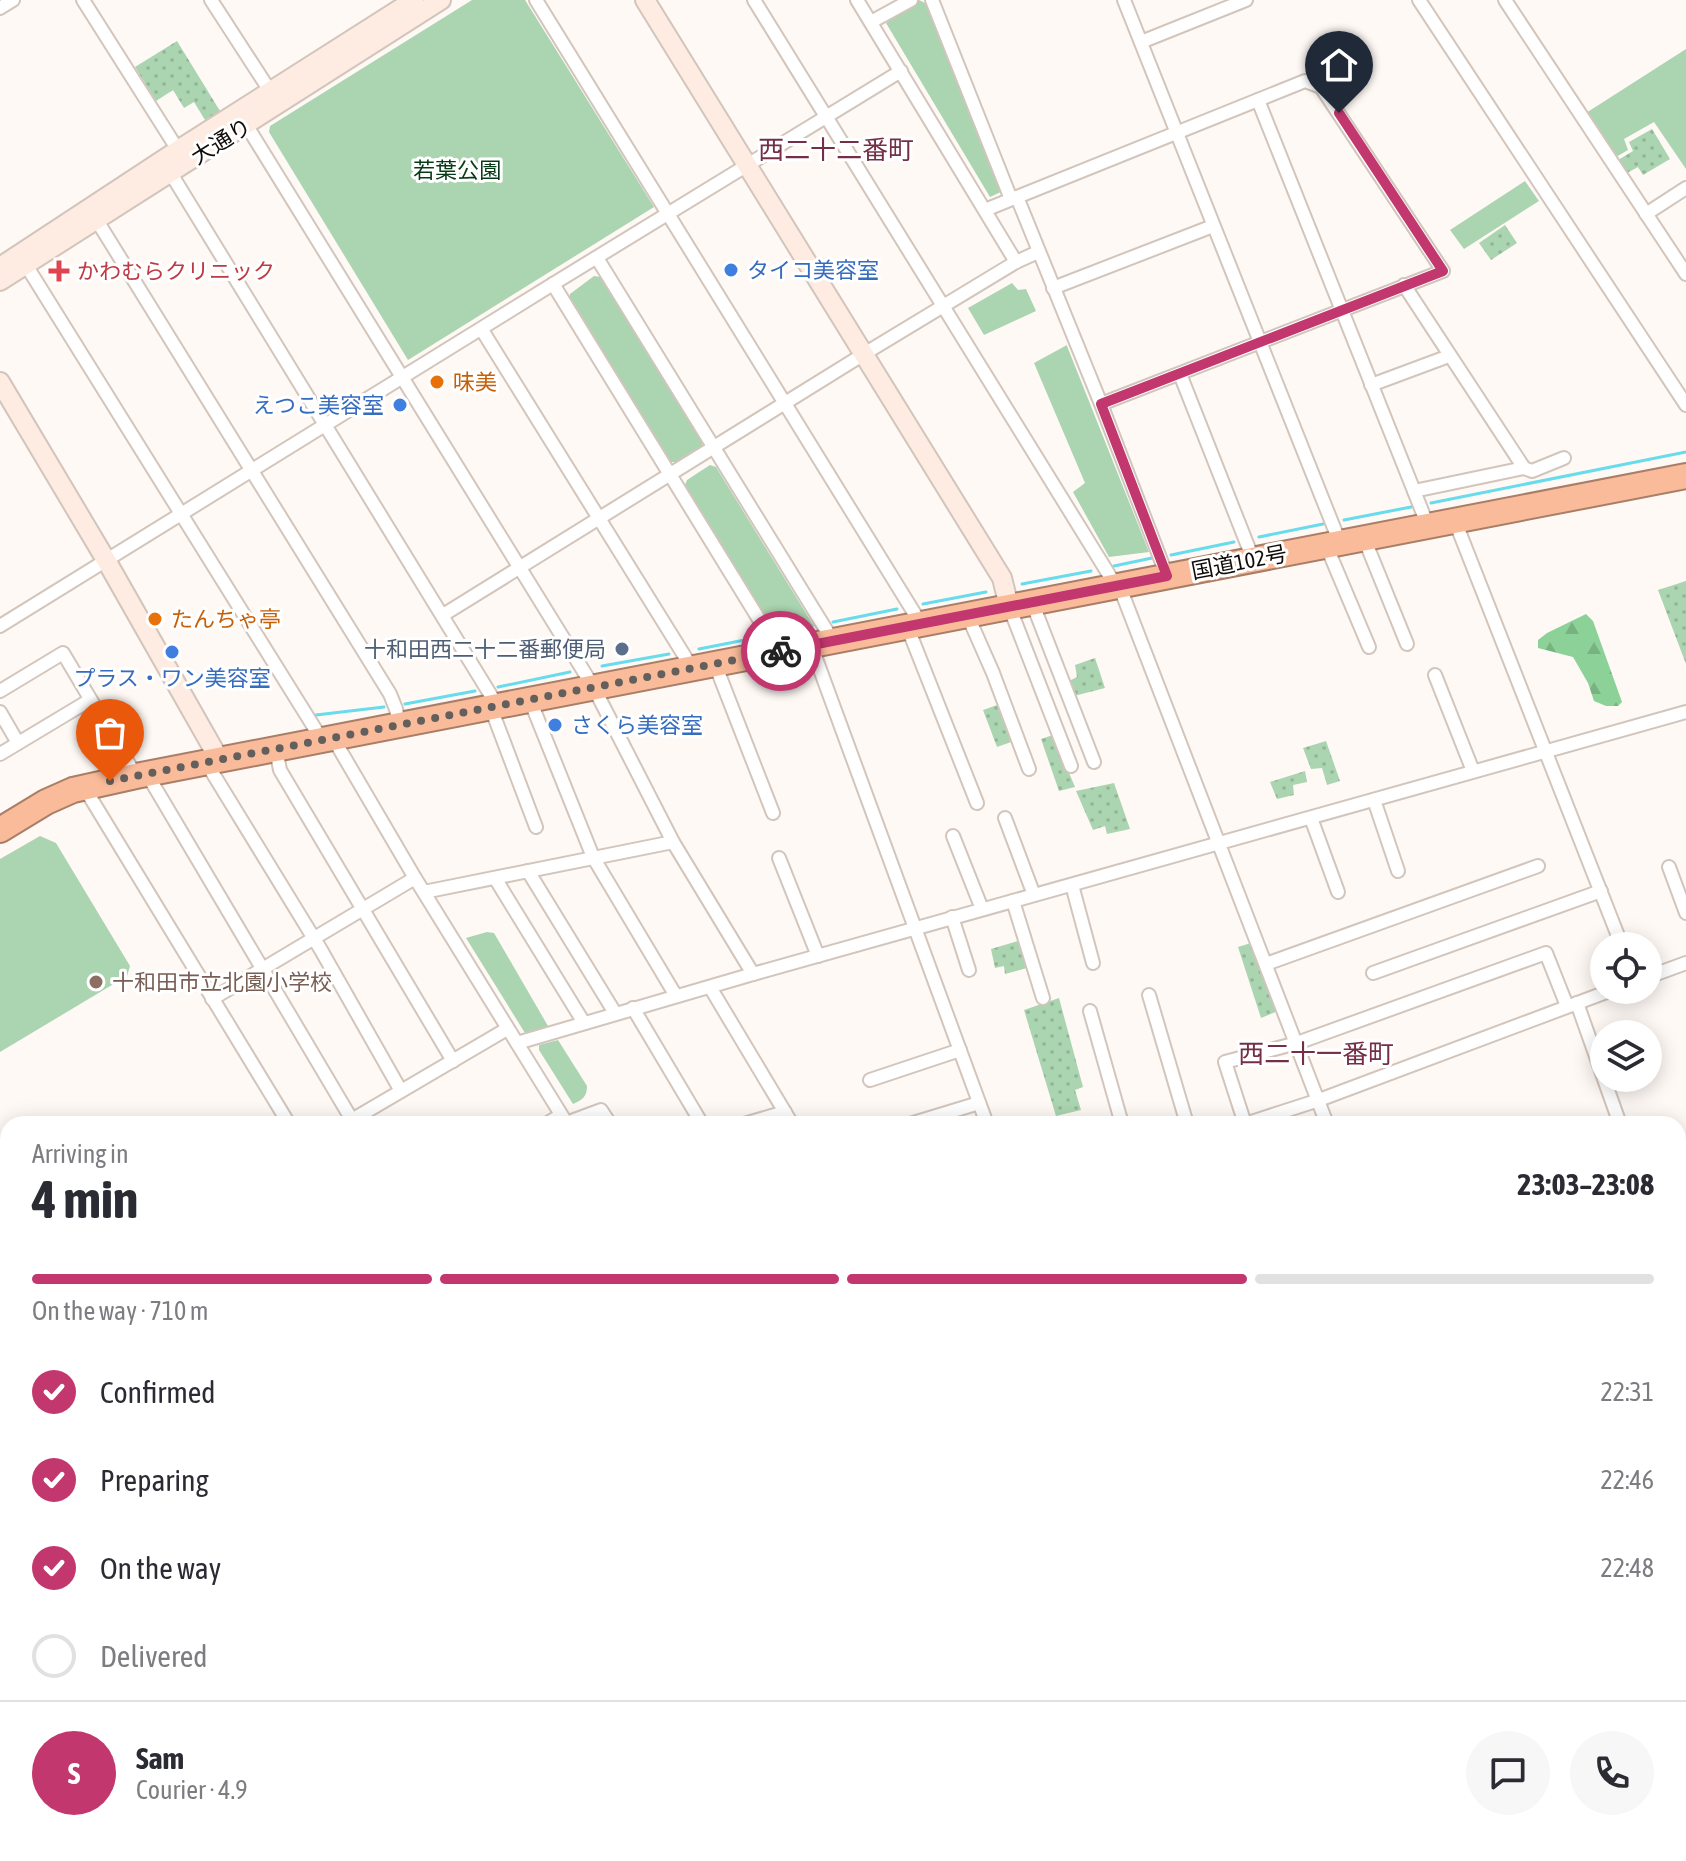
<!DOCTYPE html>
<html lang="en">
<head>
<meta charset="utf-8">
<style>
	body { margin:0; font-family:"Asap Condensed","Noto Sans JP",sans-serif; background:#f7f7f7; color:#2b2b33; height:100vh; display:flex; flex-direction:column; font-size:30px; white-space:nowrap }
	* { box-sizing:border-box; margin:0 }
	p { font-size:26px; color:#7c7c81 }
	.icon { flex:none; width:44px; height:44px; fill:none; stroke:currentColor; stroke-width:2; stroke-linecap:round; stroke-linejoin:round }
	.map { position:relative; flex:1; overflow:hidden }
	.details { position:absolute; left:0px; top:1116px; width:1686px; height:746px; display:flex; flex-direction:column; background:#fff; border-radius:24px 24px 0 0; box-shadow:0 4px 20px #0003 }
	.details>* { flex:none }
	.controls { position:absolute; left:1590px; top:932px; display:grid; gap:16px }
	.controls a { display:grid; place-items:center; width:72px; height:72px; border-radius:50%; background:#fff; box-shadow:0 4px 20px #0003; font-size:40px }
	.pin { position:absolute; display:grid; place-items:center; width:68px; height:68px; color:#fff; margin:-82px -34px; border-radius:50% 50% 50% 0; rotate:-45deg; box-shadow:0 0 8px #0007 }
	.pin .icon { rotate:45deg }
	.courier { position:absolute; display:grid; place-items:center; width:80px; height:80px; margin:-40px; border:6px solid #c2376d; border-radius:50%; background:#fff; color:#222; box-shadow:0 2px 10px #0007 }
	.headline em { font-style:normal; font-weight:700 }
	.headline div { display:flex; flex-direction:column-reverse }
	.headline { display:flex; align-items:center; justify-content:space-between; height:136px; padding:0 32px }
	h1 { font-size:52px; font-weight:700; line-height:60px }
	.bar { display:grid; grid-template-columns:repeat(4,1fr); gap:12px 8px; align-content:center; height:96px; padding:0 32px }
	.bar i { height:10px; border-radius:6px; background:#e1e1e2 }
	.bar .selected { background:#c2376d }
	.bar p { grid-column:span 4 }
	.line { display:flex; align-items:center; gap:20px; padding:0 32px; border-top:2px solid #e1e1e2 }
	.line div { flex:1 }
	.round { display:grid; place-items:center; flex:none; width:84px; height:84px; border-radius:42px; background:#f7f7f7 }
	ol { padding:0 32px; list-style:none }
	li { display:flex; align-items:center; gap:24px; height:88px }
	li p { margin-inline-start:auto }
	li .icon { padding:8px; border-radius:50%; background:#c2376d; color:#fff; stroke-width:4 }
	li:last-child { color:#7c7c81 }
	li i { width:44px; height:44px; border:4px solid #e1e1e2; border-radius:50% }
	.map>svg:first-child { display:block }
	.green { fill:#abd4b0 }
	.forest { fill:url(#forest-firs) }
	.garden { fill:url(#garden-dots) }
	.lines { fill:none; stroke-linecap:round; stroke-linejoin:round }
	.stream { stroke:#68dbec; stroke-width:3 }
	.river { stroke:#68dbec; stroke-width:20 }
	.street-casing { stroke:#d2c5bc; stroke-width:16 }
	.secondary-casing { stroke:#d2c5bc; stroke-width:22 }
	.highway-casing { stroke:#a87e67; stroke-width:28 }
	.street { stroke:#fff; stroke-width:12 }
	.secondary { stroke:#feebe1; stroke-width:18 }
	.highway { stroke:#fabb9a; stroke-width:24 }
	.done { stroke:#635f5c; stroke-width:8; stroke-dasharray:0 14.4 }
	.route { stroke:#c2376d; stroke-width:10 }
	.shop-dot { fill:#3f7fe0; stroke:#fff; stroke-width:3 }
	.health-dot { fill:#e0444e; stroke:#fff; stroke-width:3 }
	.food-dot { fill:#e8710a; stroke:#fff; stroke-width:3 }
	.service-dot { fill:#5c6f8a; stroke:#fff; stroke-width:3 }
	.education-dot { fill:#8d6e63; stroke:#fff; stroke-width:3 }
	.labels { text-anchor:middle; stroke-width:6; stroke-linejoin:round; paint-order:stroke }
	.street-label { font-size:22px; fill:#100c09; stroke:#fff }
	.park-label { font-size:22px; fill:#073b17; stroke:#fff }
	.shop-label { font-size:22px; fill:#366cbe; stroke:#fff; text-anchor:start }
	.health-label { font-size:22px; fill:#be3a42; stroke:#fff; text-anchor:start }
	.food-label { font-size:22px; fill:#c56008; stroke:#fff; text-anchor:start }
	.service-label { font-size:22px; fill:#4e5e75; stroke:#fff; text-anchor:end }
	.education-label { font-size:22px; fill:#785e54; stroke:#fff; text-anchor:start }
	.quarter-label { font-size:26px; fill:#742f47; stroke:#fff }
</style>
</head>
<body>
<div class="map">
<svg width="1686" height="1861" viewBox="0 0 1686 1861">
	<defs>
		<pattern id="forest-firs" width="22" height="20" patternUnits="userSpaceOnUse" patternTransform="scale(2)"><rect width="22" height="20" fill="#8cd197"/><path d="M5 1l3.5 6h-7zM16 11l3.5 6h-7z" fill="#78b281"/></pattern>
		<pattern id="garden-dots" width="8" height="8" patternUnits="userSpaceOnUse" patternTransform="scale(2)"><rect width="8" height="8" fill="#abd4b0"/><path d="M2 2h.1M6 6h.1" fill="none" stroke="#92b596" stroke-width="1.8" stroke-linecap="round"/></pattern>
	</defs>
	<rect width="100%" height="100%" fill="#fef9f5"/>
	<g class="green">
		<path d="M472 0H525L654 207 408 360 269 132 270 126Z"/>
		<path d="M919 0 927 4 1003 191 990 197 886 23Z"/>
		<path d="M1686 49V169L1654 122 1624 139 1628 150 1616 157 1586 113Z"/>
		<path d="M1525 181 1539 201 1464 249 1450 230Z"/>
		<path d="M594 276 601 277 702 440V447L676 462H671L569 299 570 294Z"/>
		<path d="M1012 283 1018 290 1026 289 1036 311 984 335 968 308Z"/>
		<path d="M1067 345V346L1149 552 1109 557 1073 492 1085 483 1034 363Z"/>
		<path d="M710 465 716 467 814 626 811 631 778 637 685 485 687 480Z"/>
		<path d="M40 836 56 843 130 966 127 976 0 1052V859Z"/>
		<path d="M487 932 494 933 548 1026 538 1031 525 1033 466 938Z"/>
		<path d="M558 1040 587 1086C587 1097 582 1100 573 1104L539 1050V1045Z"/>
	</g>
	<path class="forest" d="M1586 614 1593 621 1622 702 1618 706H1606L1594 701 1588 683 1573 657 1538 648V640L1547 633Z"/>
	<g class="garden">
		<path d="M177 41 220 111 205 120 194 102 184 108 173 90 156 101 135 67Z"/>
		<path d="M1652 129 1670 159 1643 175 1638 167 1627 173 1618 160 1633 151 1629 142Z"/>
		<path d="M1505 225 1517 243 1491 260 1479 243Z"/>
		<path d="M1686 581V664L1658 590Z"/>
		<path d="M1095 658 1105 688 1074 696 1069 681 1077 677 1075 665Z"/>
		<path d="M1000 704 1014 741 997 747 983 710Z"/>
		<path d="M1053 735 1075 787 1059 791 1041 739Z"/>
		<path d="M1326 741 1340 781 1327 785 1322 768 1311 769 1303 748Z"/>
		<path d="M1305 771 1307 782 1293 785 1294 795 1277 799 1270 782Z"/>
		<path d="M1114 783 1130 829 1107 834 1105 826 1093 830 1076 791Z"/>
		<path d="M1018 941 1027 968 1005 974 1004 966 995 968 991 949Z"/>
		<path d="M1251 943 1278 1011 1261 1018 1238 947Z"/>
		<path d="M1059 998 1083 1087 1075 1090 1081 1110 1056 1116 1024 1010Z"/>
	</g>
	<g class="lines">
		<g class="stream">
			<path d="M1431 503 1686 452"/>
			<path d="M1344 520 1411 507"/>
			<path d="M1259 537 1323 524"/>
			<path d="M1171 555 1234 542"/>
			<path d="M1114 566 1152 558"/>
			<path d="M1022 584 1091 571"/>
			<path d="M923 604 986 592"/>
			<path d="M833 622 897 609"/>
			<path d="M785 632 811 626"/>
			<path d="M699 649 760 637"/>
			<path d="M602 666 669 654"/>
			<path d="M498 687 570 672"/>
			<path d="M405 704 475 691"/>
			<path d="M316 715 384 707"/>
			<path d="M1678 1441 1686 1438"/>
			<path d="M896 1861 903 1854"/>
		</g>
		<g class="river">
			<path d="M1678 1404 1686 1402"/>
			<path d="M334 1861 355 1854"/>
		</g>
		<g class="street-casing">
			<g id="street">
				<path d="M83 0 178 150"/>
				<path d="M211 0 270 91"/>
				<path d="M536 0 921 624"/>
				<path d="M754 0 1116 586"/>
				<path d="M857 0 1016 262"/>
				<path d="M932 0 1011 199"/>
				<path d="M1124 0 1340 543"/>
				<path d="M1419 0 1686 405"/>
				<path d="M1505 0 1686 274"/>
				<path d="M0 8 13 0"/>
				<path d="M871 22 911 0"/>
				<path d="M1141 42 1246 0"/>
				<path d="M1258 100 1428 526"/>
				<path d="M242 118 594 688 673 842 753 974"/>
				<path d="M170 172 498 707"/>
				<path d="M985 210 1017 197"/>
				<path d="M1646 214 1686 188"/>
				<path d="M96 219 390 694 396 709 399 725"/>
				<path d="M597 258 833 641"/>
				<path d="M26 265 322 740"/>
				<path d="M553 284 779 652"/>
				<path d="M1404 285 1524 468"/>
				<path d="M1053 288 1213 226"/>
				<path d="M482 330 692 668"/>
				<path d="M1180 374 1253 559"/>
				<path d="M1371 385 1449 356"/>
				<path d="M1101 404 1443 271 1321 87 1305 81 1017 197 1101 404 1167 576"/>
				<path d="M1414 491 1524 468 1532 471 1564 458"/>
				<path d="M1455 521 1622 946"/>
				<path d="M1364 538 1407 644"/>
				<path d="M1326 545 1369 647"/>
				<path d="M1119 585 1327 1124"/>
				<path d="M1032 602 1094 762"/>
				<path d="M1009 606 1071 766"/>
				<path d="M967 614 993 673 1029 769"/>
				<path d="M443 615 864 354 1016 262 1038 252"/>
				<path d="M0 626 553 284 901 71"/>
				<path d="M907 626 977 803"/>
				<path d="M811 645 987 1124"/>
				<path d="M715 664 773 813"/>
				<path d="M1435 675 1473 771"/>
				<path d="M0 691 63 653 136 776"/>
				<path d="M530 700 593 857 676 996"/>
				<path d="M491 708 536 827"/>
				<path d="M0 712 18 743"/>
				<path d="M333 738 415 878 567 1124"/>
				<path d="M276 749 280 770 453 1061"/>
				<path d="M0 754 90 700"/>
				<path d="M208 762 212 772 321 950 401 1091"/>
				<path d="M147 774 352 1120"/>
				<path d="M84 787 289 1124"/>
				<path d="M1374 800 1398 871"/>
				<path d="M1005 818 1034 895"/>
				<path d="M1311 818 1338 892"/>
				<path d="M953 836 982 909"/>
				<path d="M779 858 818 956"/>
				<path d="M1669 867 1686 913"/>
				<path d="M528 871 615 1013"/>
				<path d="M495 878 584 1023"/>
				<path d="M1072 885 1093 963"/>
				<path d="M424 892 673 842"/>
				<path d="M1013 901 1043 998"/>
				<path d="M952 917 969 970"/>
				<path d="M1266 964 1538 866"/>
				<path d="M1373 973 1601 891"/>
				<path d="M1648 977 1686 963"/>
				<path d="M710 987 792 1124"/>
				<path d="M1149 995 1187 1124"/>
				<path d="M212 999 415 878"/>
				<path d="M1577 1003 1620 1124"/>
				<path d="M633 1008 702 1124"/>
				<path d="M1090 1011 1122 1124"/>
				<path d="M517 1043 753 974 1686 712"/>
				<path d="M870 1080 960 1050"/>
				<path d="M566 1123 601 1110 610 1124"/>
				<path d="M345 1124 507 1029"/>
				<path d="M546 1124 561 1115"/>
				<path d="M744 1124 785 1112"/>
				<path d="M910 1124 979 1103"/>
				<path d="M1245 1124 1225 1062 1297 1043 1546 953 1567 1006"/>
				<path d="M1245 1124 1319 1100 1612 990"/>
				<path d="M0 1304 8 1299"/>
				<path d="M1678 1366 1686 1363"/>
				<path d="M0 1374 8 1388"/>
				<path d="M1678 1421 1686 1419"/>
				<path d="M0 1489 8 1503"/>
				<path d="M0 1612 8 1626"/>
				<path d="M0 1710 8 1722"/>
				<path d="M0 1766 8 1762"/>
				<path d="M0 1830 8 1843"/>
				<path d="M15 1854 20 1861"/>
				<path d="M92 1854 96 1861"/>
				<path d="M140 1854 144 1861"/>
				<path d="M210 1854 214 1861"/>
				<path d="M278 1854 282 1861"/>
				<path d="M494 1854 498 1861"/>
				<path d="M589 1854 593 1861"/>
				<path d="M876 1854 880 1861"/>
				<path d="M1007 1854 1011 1861"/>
				<path d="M1355 1854 1360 1861"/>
				<path d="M297 1861 319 1854"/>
				<path d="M387 1861 408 1854"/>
			</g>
		</g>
		<g class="secondary-casing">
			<g id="secondary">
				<path d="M645 0 1002 578 1009 606"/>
				<path d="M0 267 178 150 414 0"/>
				<path d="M0 281 441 0"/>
				<path d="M0 382 106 560 219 759"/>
				<path d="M0 1246 8 1259"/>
				<path d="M1678 1701 1686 1698"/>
				<path d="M353 1854 357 1861"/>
				<path d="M1228 1861 1247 1854"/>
			</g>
		</g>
		<g class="highway-casing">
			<path id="highway" d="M0 830 46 802 73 790 136 776 1686 476"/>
		</g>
		<use href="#street" class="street"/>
		<use href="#secondary" class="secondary"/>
		<use href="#highway" class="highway"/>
	</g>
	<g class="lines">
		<path class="done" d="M110 781 781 651"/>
		<path class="route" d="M781 651 1167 576 1101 404 1443 271 1339 113"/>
	</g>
	<g class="shop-dot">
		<circle cx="731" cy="270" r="8"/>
		<circle cx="400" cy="405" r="8"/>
		<circle cx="172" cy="652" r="8"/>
		<circle cx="555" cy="725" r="8"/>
	</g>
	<path class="health-dot" d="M55 259h8v8h8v8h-8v8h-8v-8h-8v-8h8z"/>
	<g class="food-dot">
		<circle cx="437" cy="382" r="8"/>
		<circle cx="155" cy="619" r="8"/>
	</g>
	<circle class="service-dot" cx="622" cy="649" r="8"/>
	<circle class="education-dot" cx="96" cy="982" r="8"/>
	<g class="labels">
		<g class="street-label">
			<text transform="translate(221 141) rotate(-32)" y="8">大通り</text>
			<text transform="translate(1239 562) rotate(-11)" y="8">国道102号</text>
		</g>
		<g class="park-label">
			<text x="457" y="178">若葉公園</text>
		</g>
		<g class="shop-label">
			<text x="747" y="278">タイコ美容室</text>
			<text x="384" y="413" text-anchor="end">えつこ美容室</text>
			<text x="172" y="686" text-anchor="middle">プラス・ワン美容室</text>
			<text x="571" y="733">さくら美容室</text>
		</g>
		<g class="health-label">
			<text x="77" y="279">かわむらクリニック</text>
		</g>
		<g class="food-label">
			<text x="453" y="390">味美</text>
			<text x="171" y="627">たんちゃ亭</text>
		</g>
		<g class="service-label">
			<text x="606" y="657">十和田西二十二番郵便局</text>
		</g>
		<g class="education-label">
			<text x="112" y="990">十和田市立北園小学校</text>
		</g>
		<g class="quarter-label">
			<text x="836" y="159">西二十二番町</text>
			<text x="1316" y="1063">西二十一番町</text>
		</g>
	</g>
</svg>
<div class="controls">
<a><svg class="icon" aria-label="locate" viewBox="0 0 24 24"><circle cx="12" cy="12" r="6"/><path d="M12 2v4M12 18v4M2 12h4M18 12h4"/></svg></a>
<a><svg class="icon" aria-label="layers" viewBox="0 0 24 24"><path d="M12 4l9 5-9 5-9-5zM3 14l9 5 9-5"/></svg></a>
</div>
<div class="pin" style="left:110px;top:781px;background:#ea580c"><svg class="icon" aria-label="bag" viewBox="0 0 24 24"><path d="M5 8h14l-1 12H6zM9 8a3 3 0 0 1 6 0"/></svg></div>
<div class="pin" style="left:1339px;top:113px;background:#1f2937"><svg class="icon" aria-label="home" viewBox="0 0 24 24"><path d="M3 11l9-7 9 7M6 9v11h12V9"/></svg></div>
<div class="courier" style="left:781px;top:651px"><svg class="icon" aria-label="bike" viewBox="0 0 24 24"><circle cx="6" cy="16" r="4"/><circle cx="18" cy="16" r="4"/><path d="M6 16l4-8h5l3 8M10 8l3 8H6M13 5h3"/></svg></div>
<section class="details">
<div class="headline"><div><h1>4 min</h1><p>Arriving in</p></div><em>23:03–23:08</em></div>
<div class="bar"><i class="selected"></i><i class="selected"></i><i class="selected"></i><i></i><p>On the way · 710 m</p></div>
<ol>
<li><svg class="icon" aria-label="check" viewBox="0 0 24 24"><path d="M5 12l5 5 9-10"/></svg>Confirmed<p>22:31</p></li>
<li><svg class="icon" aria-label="check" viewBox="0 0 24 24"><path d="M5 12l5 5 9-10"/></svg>Preparing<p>22:46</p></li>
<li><svg class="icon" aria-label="check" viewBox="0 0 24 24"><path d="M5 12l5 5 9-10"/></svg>On the way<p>22:48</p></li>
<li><i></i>Delivered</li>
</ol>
<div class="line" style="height:144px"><b class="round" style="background:#c2376d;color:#fff">S</b><div><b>Sam</b><p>Courier · 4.9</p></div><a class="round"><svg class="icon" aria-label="chat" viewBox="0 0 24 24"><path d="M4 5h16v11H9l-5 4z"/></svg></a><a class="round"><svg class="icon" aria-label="phone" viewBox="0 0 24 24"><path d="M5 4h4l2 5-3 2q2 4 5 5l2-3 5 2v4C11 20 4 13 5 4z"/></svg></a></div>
</section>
</div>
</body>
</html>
